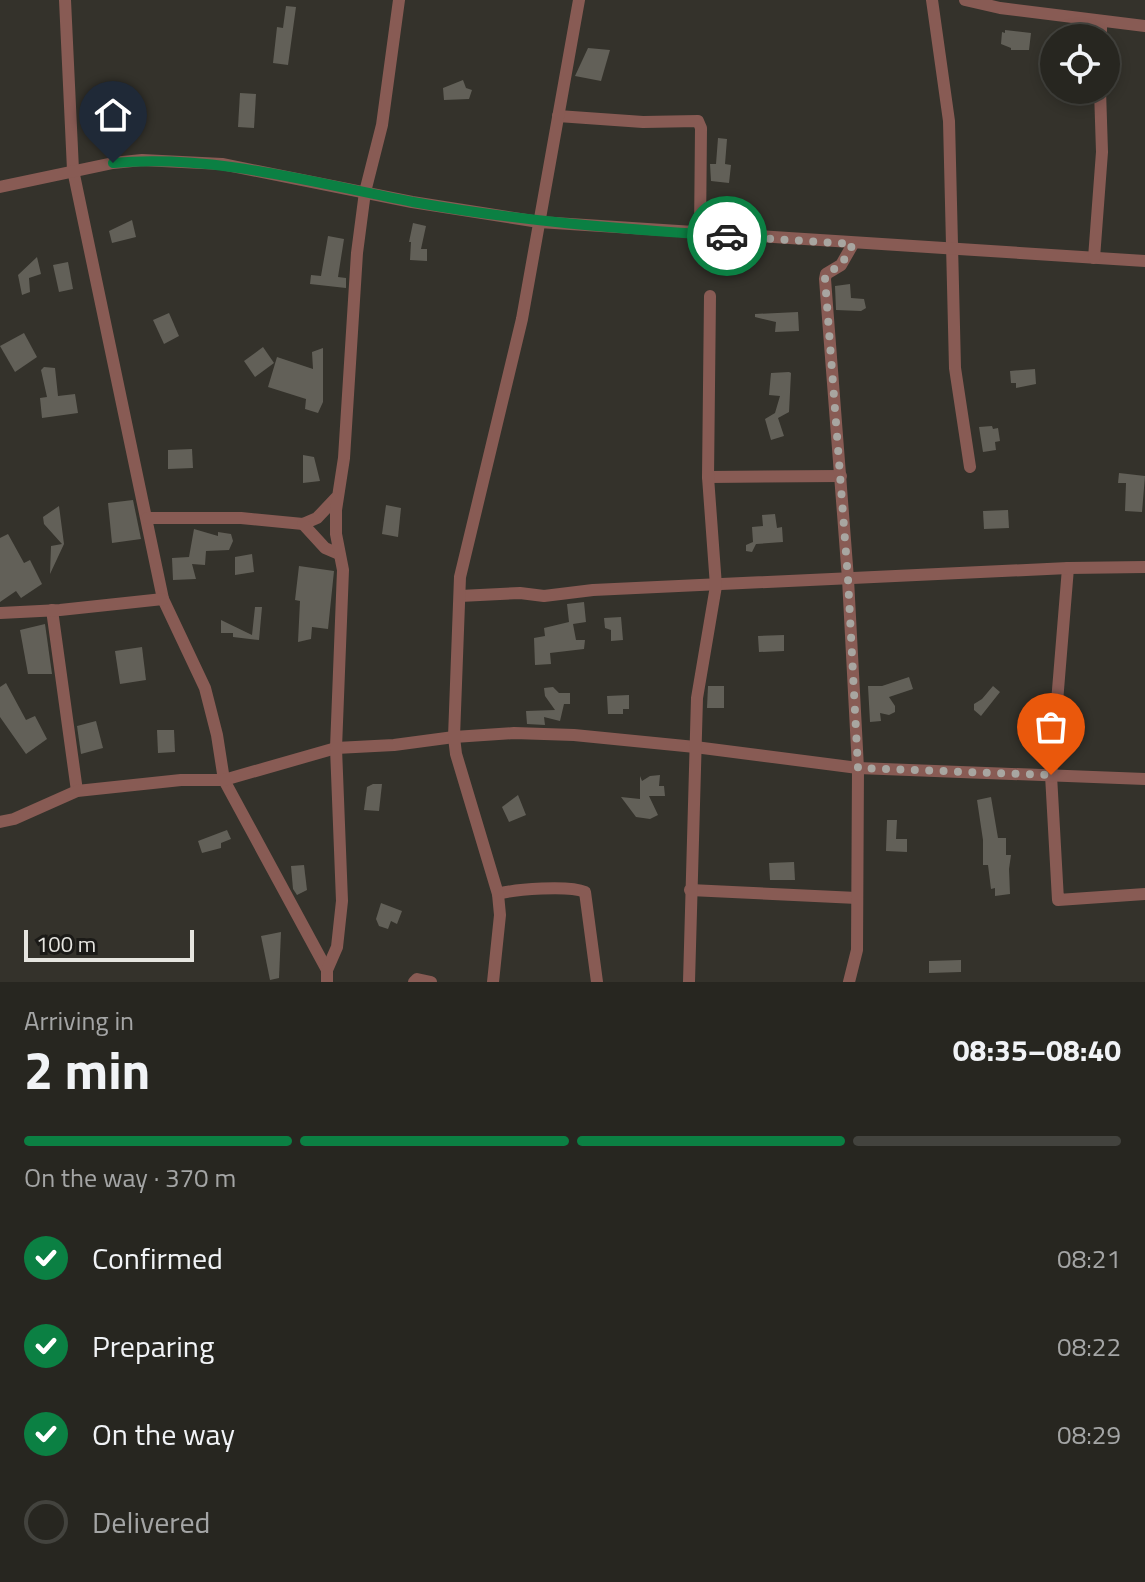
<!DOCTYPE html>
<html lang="en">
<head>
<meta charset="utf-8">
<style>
	body { margin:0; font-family:"Titillium Web",sans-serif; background:#2f2e29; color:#f1f3f6; height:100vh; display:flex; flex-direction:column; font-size:30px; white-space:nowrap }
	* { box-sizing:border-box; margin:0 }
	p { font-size:26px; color:#a4a5a5 }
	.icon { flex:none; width:44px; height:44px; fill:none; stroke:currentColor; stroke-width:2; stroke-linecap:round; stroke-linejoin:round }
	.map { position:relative; height:982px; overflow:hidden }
	.sheet { display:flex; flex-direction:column; background:#272620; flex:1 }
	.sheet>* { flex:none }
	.fabs { position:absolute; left:1040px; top:24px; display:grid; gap:16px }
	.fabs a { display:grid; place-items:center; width:80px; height:80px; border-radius:50%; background:#272620; box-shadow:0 4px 12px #0003,0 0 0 2px #43433e; font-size:40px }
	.scale { position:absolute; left:24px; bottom:20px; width:170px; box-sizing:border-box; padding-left:8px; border:4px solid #e6e5e0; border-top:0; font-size:22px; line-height:28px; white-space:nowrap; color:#e6e5e0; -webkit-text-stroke:6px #1b1a17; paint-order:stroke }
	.pin { position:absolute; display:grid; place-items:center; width:68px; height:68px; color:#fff; margin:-82px -34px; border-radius:50% 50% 50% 0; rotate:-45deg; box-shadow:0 0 8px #0007 }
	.pin .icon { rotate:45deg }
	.courier { position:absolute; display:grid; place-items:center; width:80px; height:80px; margin:-40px; border:6px solid #0b8043; border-radius:50%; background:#fff; color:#222; box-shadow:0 2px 10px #0007 }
	.head em { font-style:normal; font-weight:700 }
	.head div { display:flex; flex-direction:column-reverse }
	.head { display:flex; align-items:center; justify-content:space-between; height:136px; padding:0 24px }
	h1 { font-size:52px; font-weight:700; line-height:60px }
	.bar { display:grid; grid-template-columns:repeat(4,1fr); gap:12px 8px; align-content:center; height:96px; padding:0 24px }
	.bar i { height:10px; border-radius:6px; background:#43433e }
	.bar .selected { background:#0b8043 }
	.bar p { grid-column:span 4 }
	ol { padding:0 24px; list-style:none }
	li { display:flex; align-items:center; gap:24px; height:88px }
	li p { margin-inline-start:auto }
	li .icon { padding:8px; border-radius:50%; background:#0b8043; color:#fff; stroke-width:4 }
	li:last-child { color:#a4a5a5 }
	li i { width:44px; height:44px; border:4px solid #43433e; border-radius:50% }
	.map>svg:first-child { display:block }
	.building { fill:#626058 }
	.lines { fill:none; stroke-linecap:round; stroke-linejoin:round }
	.minor { stroke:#885b54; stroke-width:12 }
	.done { stroke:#a8a6a1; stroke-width:8; stroke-dasharray:0 14.4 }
	.route { stroke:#0b8043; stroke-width:10 }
</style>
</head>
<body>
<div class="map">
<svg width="1145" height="982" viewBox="0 0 1145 982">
	<rect width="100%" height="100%" fill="#34322b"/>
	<g class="building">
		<path d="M286 6 296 7 288 65 273 63 277 27 283 28Z"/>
		<path d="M1005 30 1031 33 1029 50H1011V48L1001 44 1002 32 1005 33Z"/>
		<path d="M588 48 610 50 601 81 575 76Z"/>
		<path d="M463 80 466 88 472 90 469 99 444 100 443 88Z"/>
		<path d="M240 93 256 94 254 128 238 127Z"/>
		<path d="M718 138 727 139 725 164 731 165 729 183 711 181 710 164H716Z"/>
		<path d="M132 220 136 237 112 243 109 231Z"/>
		<path d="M413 223 426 226 421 249H427V261L410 260 411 242H409Z"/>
		<path d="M328 236 344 239 338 277 346 278V288L310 284 311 275 321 276Z"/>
		<path d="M37 257 41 274 29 278 30 292 22 295 18 275Z"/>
		<path d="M68 262 73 289 59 292 53 265Z"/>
		<path d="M850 284 851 298 864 299 866 308 861 311 836 310 835 286Z"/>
		<path d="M798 312 799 331 775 332 776 322 755 317V314Z"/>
		<path d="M169 313 179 336 164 344 153 320Z"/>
		<path d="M24 333 37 357 15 372 0 346Z"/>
		<path d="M263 347 274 363 255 377 244 361Z"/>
		<path d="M323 348V402L318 413 305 409 306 399 268 387 277 357 313 369 312 352Z"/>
		<path d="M44 367 55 368 58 396 75 394 78 413 42 418 40 398 47 397 41 370Z"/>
		<path d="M1035 369 1036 384 1016 388V383H1011L1010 371Z"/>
		<path d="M789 372 791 373 789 412 778 418 784 436 771 440 765 419 775 413 780 396 769 395 771 373Z"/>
		<path d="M992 426 993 429 998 428 1000 441 995 442 996 450 983 452 979 427Z"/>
		<path d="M192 449 193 468 168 469V450Z"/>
		<path d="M303 455 314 457 320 481 303 483Z"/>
		<path d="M1119 473 1145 476 1142 512 1125 511 1126 483H1118Z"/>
		<path d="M133 500 141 539 112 543 108 503Z"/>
		<path d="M386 505 401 508 398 537 382 534Z"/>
		<path d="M59 506 64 544 50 574 51 546 62 544 44 524 43 517Z"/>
		<path d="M1008 510 1009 528 984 529 983 511Z"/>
		<path d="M775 514 777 528 782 527 783 542 756 544 752 552 746 551V545L753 542 752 527 763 526 762 515Z"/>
		<path d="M194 529 218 536V532L231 534 233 541 229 550 206 551 205 565 192 564 196 579 173 580 172 558 189 557Z"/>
		<path d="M8 534 24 563 30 560 42 584 21 598 16 591 0 602V538Z"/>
		<path d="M252 554 254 572 235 575V557Z"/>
		<path d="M299 566 334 571 328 629 312 627 311 639 298 642 300 601 295 600Z"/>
		<path d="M584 602 586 622 573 624 576 640H585L584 649 550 653 551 664 535 665 534 638 545 636 544 628 569 622 567 604Z"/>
		<path d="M255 607H262L259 640 233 637V633H221V620L252 635Z"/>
		<path d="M621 617 623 640 611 641V630L605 628 604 618Z"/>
		<path d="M45 624 52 674H28L20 630Z"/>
		<path d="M784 635V651L759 652 758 636Z"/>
		<path d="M142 647 146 680 120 684 115 651Z"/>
		<path d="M909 677 913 689 889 697 895 706V712L889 715 880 713 881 721 870 722 868 686H882Z"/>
		<path d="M6 683 26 720 35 716 47 739 26 754 0 717V687Z"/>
		<path d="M708 686H724V708H707Z"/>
		<path d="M993 686 1000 692 981 716 974 710V704L982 699Z"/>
		<path d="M553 687 559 693H570V704H564L560 721 544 717 545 725 527 724 526 711 555 710 545 696 544 688Z"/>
		<path d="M629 695V709H623V714H608L607 696Z"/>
		<path d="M96 721 103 748 81 754 77 726Z"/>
		<path d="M157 730H174L175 752 158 753Z"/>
		<path d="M660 775 659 786H664L665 796H649L658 815 650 819 636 817 621 797 640 799V776L642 781 650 776Z"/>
		<path d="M373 784H382L379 811 364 810 367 787Z"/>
		<path d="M518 795 526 815 509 822 502 807Z"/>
		<path d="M991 797 998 838H1006V855H1011L1009 869 1010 894 995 896V888L991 889 988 865H983V840L977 800Z"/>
		<path d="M887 820H897L896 839H907V852L886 851Z"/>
		<path d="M227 830 231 839 221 843V848L202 853 198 841Z"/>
		<path d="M794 862 795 880H770L769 863Z"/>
		<path d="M304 865 307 890 297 895 293 889 291 866Z"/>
		<path d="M381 903 402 911 397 924 391 921 388 929 379 926 376 919Z"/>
		<path d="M281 932 279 978 270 980 261 936Z"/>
		<path d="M961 960V972L929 973V961Z"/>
	</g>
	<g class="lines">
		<g class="minor">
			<path d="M65 0 73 170 163 599 205 688 217 735 224 780 327 970"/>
			<path d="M932 0 949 121 955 368 970 467"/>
			<path d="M965 0 1000 8 1145 26"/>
			<path d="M1101 38V21"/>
			<path d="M558 116 643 122 698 121 701 128 700 234"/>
			<path d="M0 187 113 163 142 160 222 164 412 202 539 222 1145 261"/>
			<path d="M1094 258 1102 152 1100 90"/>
			<path d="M708 477 841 476"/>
			<path d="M147 518H241L303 524 317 518 336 498"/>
			<path d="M303 524 325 548 339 554"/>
			<path d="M1068 568 1051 775 1058 900 1145 894"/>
			<path d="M460 596 520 593 544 596 593 590 1068 568 1145 567"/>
			<path d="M52 610 77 791"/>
			<path d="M0 613 60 610 163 599"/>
			<path d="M0 822 14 819 77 791 181 780H224L336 748 394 745 454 737 514 733 574 735 695 747 858 768 1145 779"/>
			<path d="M690 890 857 898"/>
			<path d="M498 894C515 889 569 885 585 892L597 982"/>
			<path d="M327 982V970L337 947 342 901 336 748 343 570 336 534V510L344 458 357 253 365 192 382 125 399 0"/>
			<path d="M414 982 417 979 431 982"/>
			<path d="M493 982 500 915 498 894 456 754 454 737 460 577 522 319 579 0"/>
			<path d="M689 982 697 698 716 586 708 477 710 296"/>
			<path d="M849 982 857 950 858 768 848 579 825 279 826 274 841 265 853 244"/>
		</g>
	</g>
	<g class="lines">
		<path class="done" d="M727 236 853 244 841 265 826 274 825 279 848 579 858 768 1051 775"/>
		<path class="route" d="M113 163C215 154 314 183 413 202 517 221 622 229 727 236"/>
	</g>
</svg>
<div class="fabs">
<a><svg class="icon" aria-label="locate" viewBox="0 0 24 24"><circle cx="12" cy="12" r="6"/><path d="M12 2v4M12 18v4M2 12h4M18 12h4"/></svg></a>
</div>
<div class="scale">100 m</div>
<div class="pin" style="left:1051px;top:775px;background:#ea580c"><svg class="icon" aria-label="bag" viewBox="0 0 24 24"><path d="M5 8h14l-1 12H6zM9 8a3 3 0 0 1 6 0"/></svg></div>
<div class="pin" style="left:113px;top:163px;background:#1f2937"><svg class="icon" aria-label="home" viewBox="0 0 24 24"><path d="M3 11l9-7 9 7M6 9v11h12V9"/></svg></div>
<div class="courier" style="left:727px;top:236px"><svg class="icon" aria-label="car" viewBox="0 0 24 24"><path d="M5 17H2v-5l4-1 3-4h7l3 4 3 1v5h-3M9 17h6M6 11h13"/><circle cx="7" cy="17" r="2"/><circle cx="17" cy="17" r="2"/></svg></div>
</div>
<section class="sheet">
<div class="head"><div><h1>2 min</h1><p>Arriving in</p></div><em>08:35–08:40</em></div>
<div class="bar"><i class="selected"></i><i class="selected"></i><i class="selected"></i><i></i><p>On the way · 370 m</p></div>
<ol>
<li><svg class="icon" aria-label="check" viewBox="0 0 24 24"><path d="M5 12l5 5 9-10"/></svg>Confirmed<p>08:21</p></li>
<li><svg class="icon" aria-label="check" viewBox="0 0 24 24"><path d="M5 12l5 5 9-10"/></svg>Preparing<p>08:22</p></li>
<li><svg class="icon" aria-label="check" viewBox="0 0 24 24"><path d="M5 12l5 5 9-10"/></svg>On the way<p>08:29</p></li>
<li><i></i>Delivered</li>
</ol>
</section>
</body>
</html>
